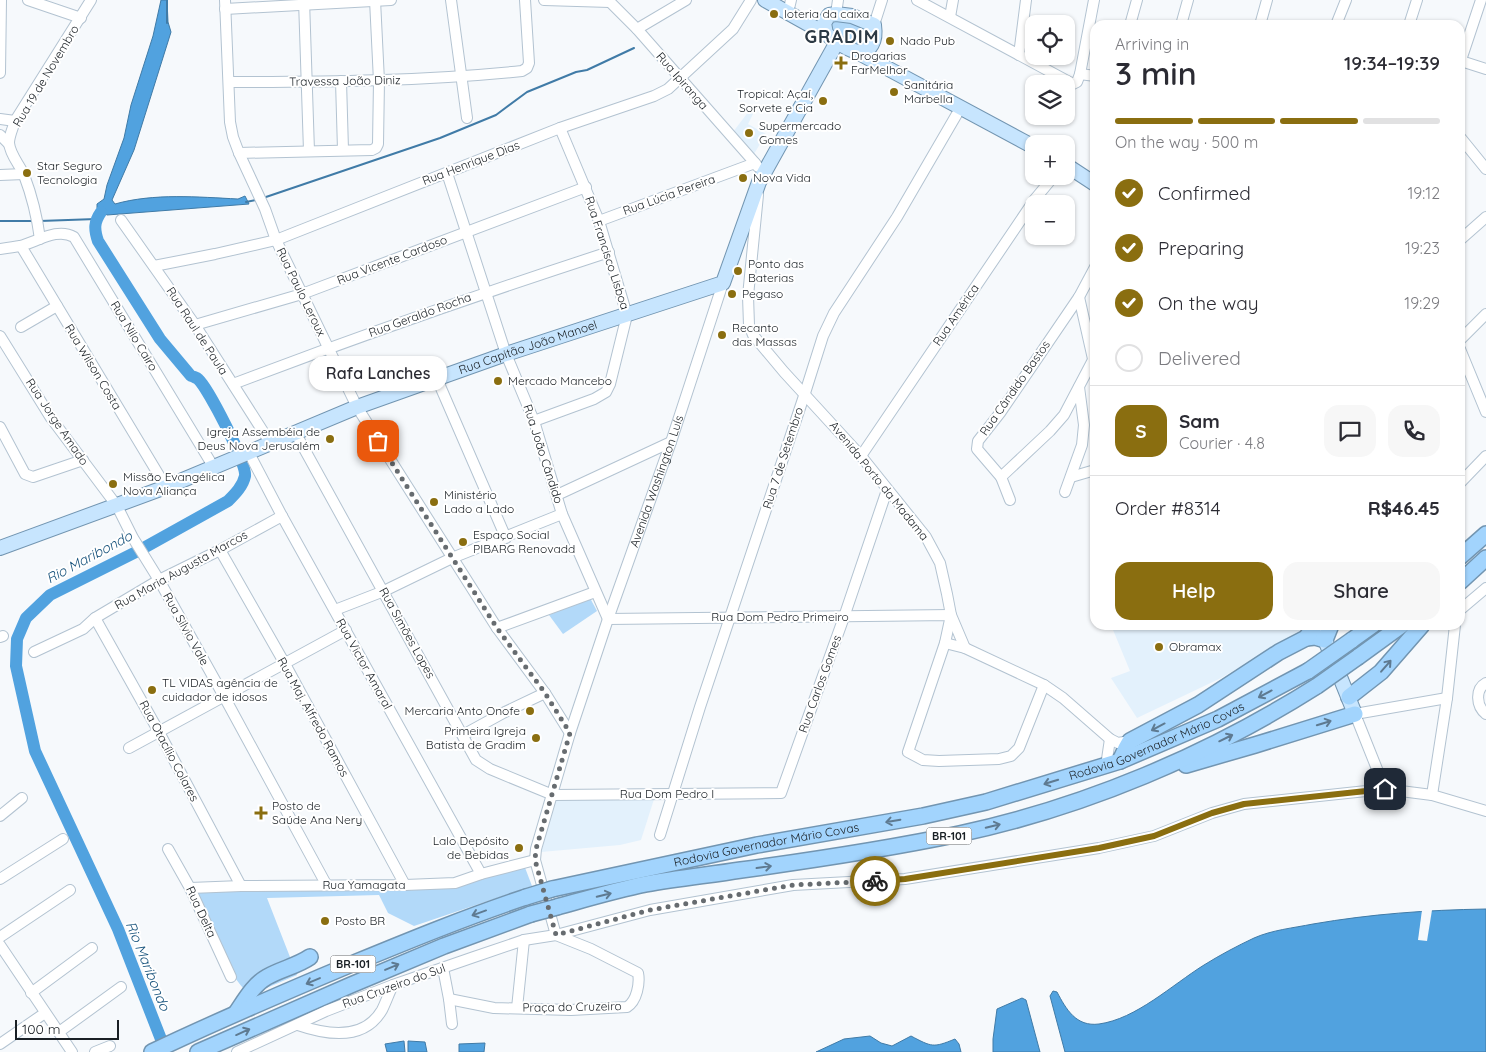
<!DOCTYPE html>
<html lang="en">
<head>
<meta charset="utf-8">
<style>
	body { margin:0; font-family:Quicksand,sans-serif; background:#f7f7f7; color:#2b2b33; height:100vh; display:flex; flex-direction:column; font-size:19px; white-space:nowrap }
	* { box-sizing:border-box; margin:0 }
	p { font-size:16px; color:#7c7c81 }
	.icon { flex:none; width:28px; height:28px; fill:none; stroke:currentColor; stroke-width:2; stroke-linecap:round; stroke-linejoin:round }
	.map { position:relative; flex:1; overflow:hidden }
	.side { position:absolute; left:1090px; top:20px; width:375px; height:610px; display:flex; flex-direction:column; background:#fff; border-radius:15px; box-shadow:0 1px 4px #0004 }
	.side>* { flex:none }
	.tools { position:absolute; left:1025px; top:15px; display:grid; gap:10px }
	.tools a { display:grid; place-items:center; width:50px; height:50px; border-radius:10px; background:#fff; box-shadow:0 1px 4px #0004; font-size:25px }
	.scale { position:absolute; left:15px; bottom:12px; width:104px; box-sizing:border-box; padding-left:5px; border:2px solid #1a2025; border-top:0; font-size:14px; line-height:18px; white-space:nowrap; color:#1a2025; -webkit-text-stroke:4px #fff; paint-order:stroke }
	.pin { position:absolute; display:grid; place-items:center; width:42px; height:42px; color:#fff; margin:-21px; border-radius:10px; box-shadow:0 2px 8px #0006 }
	.courier { position:absolute; display:grid; place-items:center; width:50px; height:50px; margin:-25px; border:4px solid #8a6e10; border-radius:50%; background:#fff; color:#222; box-shadow:0 1px 6px #0007 }
	.bubble { position:absolute; height:35px; border-radius:15px; background:#fff; box-shadow:0 1px 4px #0004; font-size:16px; font-weight:600; line-height:35px; text-align:center }
	.overview em { font-style:normal; font-weight:600 }
	.overview div { display:flex; flex-direction:column-reverse }
	.overview { display:flex; align-items:center; justify-content:space-between; height:85px; padding:0 25px }
	h1 { font-size:32px; font-weight:600; line-height:38px }
	.bar { display:grid; grid-template-columns:repeat(4,1fr); gap:8px 5px; align-content:center; height:60px; padding:0 25px }
	.bar i { height:6px; border-radius:4px; background:#e1e1e2 }
	.bar .selected { background:#8a6e10 }
	.bar p { grid-column:span 4 }
	.line { display:flex; align-items:center; gap:12px; padding:0 25px; border-top:1px solid #e1e1e2 }
	.line div { flex:1 }
	.round { display:grid; place-items:center; flex:none; width:52px; height:52px; border-radius:15px; background:#f7f7f7 }
	ol { padding:0 25px; list-style:none }
	li { display:flex; align-items:center; gap:15px; height:55px }
	li p { margin-inline-start:auto }
	li .icon { padding:5px; border-radius:50%; background:#8a6e10; color:#fff; stroke-width:4 }
	li:last-child { color:#7c7c81 }
	li i { width:28px; height:28px; border:2px solid #e1e1e2; border-radius:50% }
	.button { display:flex; gap:10px; margin-top:auto; padding:10px 25px }
	.button a { flex:1; height:58px; border-radius:15px; background:#8a6e10; color:#fff; font-size:20px; font-weight:600; line-height:58px; text-align:center }
	.button a+a { background:#f7f7f7; color:#2b2b33 }
	.map>svg:first-child { display:block }
	.built { fill:#e3f1fc }
	.green { fill:#b2d9f9 }
	.water { fill:#51a2df; stroke:#407ba7 }
	.pier { fill:#f6f9fc }
	.lines { fill:none; stroke-linecap:round; stroke-linejoin:round }
	.stream { stroke:#407ba7; stroke-width:2 }
	.river { stroke:#51a2df; stroke-width:12 }
	.minor-casing { stroke:#b3c3d1; stroke-width:12 }
	.major-casing { stroke:#7295b1; stroke-width:16 }
	.highway-casing { stroke:#7295b1; stroke-width:18 }
	.minor { stroke:#fff; stroke-width:10 }
	.major { stroke:#c7e5fe; stroke-width:14 }
	.highway { stroke:#a2d4fd; stroke-width:15 }
	.highway-bridge-casing { stroke:#7295b1; stroke-width:18; stroke-linecap:butt }
	.highway-bridge { stroke:#a2d4fd; stroke-width:15 }
	.oneway { stroke:#5e7a91 }
	.done { stroke:#676c70; stroke-width:5; stroke-dasharray:0 9 }
	.route { stroke:#8a6e10; stroke-width:6 }
	.poi-dot { fill:#8a6e10; stroke:#fff; stroke-width:2 }
	.labels { text-anchor:middle; stroke-width:4; stroke-linejoin:round; paint-order:stroke }
	.shield { fill:#fff; stroke:#5f6366; stroke-width:1 }
	.shield-label { font-size:11px; font-weight:bold; fill:#1a2025 }
	.poi-label { font-size:12px; fill:#1a2025; stroke:#fff; text-anchor:start }
	.street-label { font-size:12px; fill:#1a2025; stroke:#fff }
	.water-label { font-size:14px; font-style:italic; fill:#18537c; stroke:#fff }
	.district-label { font-size:18px; font-weight:bold; letter-spacing:1px; fill:#2c3944; stroke:#fff }
</style>
</head>
<body>
<div class="map">
<svg width="1486" height="1052" viewBox="0 0 1486 1052">
	<rect width="100%" height="100%" fill="#f6f9fc"/>
	<g class="built">
		<path d="M749 111 753 114 748 124 766 134 754 154 733 132Z"/>
		<path d="M1111 625H1305L1304 628 1283 642 1221 678 1137 718 1111 678 1130 671Z"/>
		<path d="M655 796 641 840 620 845 541 852 556 797Z"/>
	</g>
	<g class="green">
		<path d="M829 16 869 26C869 37 867 42 858 48L839 38 825 22Z"/>
		<path d="M590 598 597 611 563 634 549 615Z"/>
		<path d="M524 865 532 886 414 926 388 913 379 895 267 898 297 975 250 995C224 972 210 925 196 893L337 887 445 889Z"/>
	</g>
	<g class="water">
		<path d="M161 0H167L168 22 171 32 134 150 112 200 115 204C154 193 198 197 238 199L245 196 249 204 107 215 97 208V204L104 199 107 185 124 138 131 105 153 36Z"/>
		<path d="M1486 909V1052H1065L1050 996 1053 991 1057 992C1066 1009 1076 1027 1099 1024 1136 1019 1172 985 1204 965 1220 955 1237 946 1254 938 1272 930 1293 928 1313 924 1371 914 1426 910 1486 909Z"/>
		<path d="M1022 998 1026 1000 1040 1052H993V1039L997 1009Z"/>
		<path d="M870 1036 881 1043 892 1046 911 1036C932 1047 933 1048 955 1039L959 1044 961 1052H816L844 1039Z"/>
		<path d="M404 1041 405 1052H387L385 1044Z"/>
		<path d="M408 1041 425 1042 427 1052H408Z"/>
		<path d="M485 1043 484 1052H459V1044Z"/>
	</g>
	<path class="pier" d="M1422 910H1432L1427 941 1418 940Z"/>
	<g class="lines">
		<g class="stream">
			<path d="M167 0V23"/>
			<path d="M263 198 440 138 496 115 527 92 576 72 587 70 634 48"/>
			<path d="M246 202 256 200"/>
			<path d="M0 221H33"/>
			<path d="M40 221 96 219"/>
		</g>
		<path class="river" d="M101 212C94 222 94 229 98 241L160 339 191 376C192 376 197 378 198 379 208 388 247 463 245 476 243 486 235 494 228 501L140 550 50 595 26 618 17 639 16 666 35 751 118 929 166 1052"/>
		<g class="minor-casing">
			<g id="minor">
				<path d="M28 0 81 18"/>
				<path d="M225 0 230 122 233 137 239 153 265 209 276 240 357 407 497 628 545 693 570 733"/>
				<path d="M304 0 309 151"/>
				<path d="M451 0 467 118"/>
				<path d="M544 0 610 2"/>
				<path d="M608 0 637 29 755 163"/>
				<path d="M917 0 1073 84 1077 82 1080 74 1094 0"/>
				<path d="M225 9 391 0"/>
				<path d="M788 13 791 0"/>
				<path d="M836 14 838 0"/>
				<path d="M950 17 953 0"/>
				<path d="M874 25 882 0"/>
				<path d="M1130 25 1137 0"/>
				<path d="M1181 25 1188 0"/>
				<path d="M1260 25 1267 0"/>
				<path d="M1336 25 1346 0"/>
				<path d="M1409 25 1417 0"/>
				<path d="M637 29 686 0"/>
				<path d="M1019 55 1026 0"/>
				<path d="M1461 61 1486 69"/>
				<path d="M1460 63 1481 0"/>
				<path d="M0 73 1 0"/>
				<path d="M1080 74 1095 76"/>
				<path d="M341 81 343 150"/>
				<path d="M229 82C327 82 425 81 522 71L527 68 529 63 525 0"/>
				<path d="M0 119 15 121"/>
				<path d="M0 135 9 144"/>
				<path d="M1460 137 1486 169"/>
				<path d="M239 153 372 150 376 148 378 144 379 81 375 0"/>
				<path d="M447 173 506 354 534 421 562 514 608 619 951 615 965 648"/>
				<path d="M0 175 24 174"/>
				<path d="M758 195 748 296 749 325 753 335 784 372 861 456 926 537 940 563 947 594 951 615 945 643 965 648 1044 685 1063 698 1110 739 1118 743 1130 741"/>
				<path d="M121 220 195 325 271 444"/>
				<path d="M599 221 755 163 758 167"/>
				<path d="M40 239C37 216 32 196 24 175 20 165 10 155 9 143 9 136 13 128 15 121L91 0"/>
				<path d="M1460 240 1486 217"/>
				<path d="M21 246 166 487"/>
				<path d="M0 249C7 248 14 247 20 246 37 242 57 227 74 237L213 466"/>
				<path d="M154 266 215 254 276 240 560 128 654 96 668 89 733 29 751 0"/>
				<path d="M1095 267 1079 297 1000 413 978 441 977 449 1001 477 1050 431 1064 415 1095 356"/>
				<path d="M1079 297 1093 359"/>
				<path d="M195 325 302 294 586 187"/>
				<path d="M21 327 57 306"/>
				<path d="M0 336 51 418 117 506 133 538 159 580 226 700 326 884"/>
				<path d="M1460 340 1486 314"/>
				<path d="M1460 349 1486 412"/>
				<path d="M437 379 506 538"/>
				<path d="M233 384C357 337 483 293 609 252"/>
				<path d="M534 421 594 399 606 392 610 384 627 315 599 221 560 128"/>
				<path d="M0 427 25 474 33 477 83 460"/>
				<path d="M296 434 476 760 490 769 553 795 781 793 844 617 887 490"/>
				<path d="M249 453 282 516 481 874"/>
				<path d="M861 456 1035 199 1054 176"/>
				<path d="M1001 477 1010 500"/>
				<path d="M1071 477 1095 470"/>
				<path d="M1460 483 1486 456"/>
				<path d="M1065 492 1082 445 1084 425 1079 387"/>
				<path d="M557 495 671 442"/>
				<path d="M220 550 285 664 405 885"/>
				<path d="M335 610 384 591 452 558 562 514"/>
				<path d="M1460 610 1486 588"/>
				<path d="M95 618 159 732 241 886"/>
				<path d="M497 628 595 592"/>
				<path d="M0 637 3 636"/>
				<path d="M945 643 908 752 923 760 939 761 999 759 1011 756 1019 748 1044 685"/>
				<path d="M34 652 83 629 95 618 159 580 220 550 282 516"/>
				<path d="M1486 683C1475 689 1476 706 1486 714"/>
				<path d="M463 735 503 713 545 693"/>
				<path d="M129 748 346 630"/>
				<path d="M1106 766 1110 739"/>
				<path d="M1385 789 1355 714 1447 698"/>
				<path d="M1432 795 1447 698 1455 625"/>
				<path d="M0 816 22 798"/>
				<path d="M660 835 700 707 805 393 823 336 834 313 897 217 961 107"/>
				<path d="M168 849 190 888 231 977"/>
				<path d="M0 879 63 839"/>
				<path d="M190 888 241 886 405 885 455 883 481 874 535 860"/>
				<path id="s1" d="M556 935 535 860 536 849 570 733 608 619 671 442 723 283"/>
				<path d="M0 937 70 890"/>
				<path d="M0 945 72 1052"/>
				<path d="M443 968 449 999 452 1024"/>
				<path d="M31 993 92 948"/>
				<path d="M449 999 494 1008 571 1010 627 1007C637 1001 640 983 638 973L591 949 556 935"/>
				<path d="M517 1008 524 940"/>
				<path d="M298 1025C327 1035 364 1041 382 1010 386 1002 389 993 393 985"/>
				<path d="M59 1032 121 987"/>
				<path d="M0 1044 45 1013"/>
				<path d="M95 1052 110 1046"/>
				<path d="M237 1052 326 1011 393 985 474 957 524 940 556 935 650 910 793 885 905 879 1099 848 1154 836 1212 813 1244 804 1385 789 1432 795 1486 811"/>
			</g>
		</g>
		<g class="major-casing">
			<g id="major">
				<path d="M765 0 826 34"/>
				<path d="M836 14 852 16 874 25C875 32 875 39 872 44 862 63 837 42 826 34L824 23 829 15Z"/>
				<path d="M859 53 1034 147"/>
				<path d="M1066 165 1095 184"/>
				<path id="s2" d="M0 548 166 487 357 407 506 354 723 283 759 182 837 42"/>
				<path d="M1319 625 1355 714"/>
			</g>
		</g>
		<g class="highway-casing">
			<g id="highway">
				<path d="M1460 557 1486 534"/>
				<path d="M1460 582 1486 558"/>
				<path d="M1306 638 1315 637 1325 640 1331 625"/>
				<path d="M1352 640 1373 625"/>
				<path d="M1358 657 1402 625"/>
				<path d="M1349 697 1381 672 1422 625"/>
				<path d="M1120 761 1126 748 1130 741 1198 705 1279 652 1306 638 1315 625"/>
				<path d="M1186 765 1255 745 1355 714"/>
				<path id="s3" d="M552 889 757 845 923 816 986 802 1120 761 1218 719 1308 671"/>
				<path d="M557 907C586 899 616 890 646 884 677 878 710 875 741 870 814 860 887 849 959 834 1085 807 1208 755 1317 686"/>
				<path d="M236 1013C245 1000 253 985 267 977 281 969 297 966 310 957"/>
				<path d="M152 1052C215 1022 278 995 342 968 403 943 463 918 526 897"/>
				<path d="M198 1052 351 985 444 946 531 914"/>
			</g>
		</g>
		<use href="#minor" class="minor"/>
		<use href="#major" class="major"/>
		<use href="#highway" class="highway"/>
		<g class="highway-bridge-casing">
			<g id="highway-bridge">
				<path d="M1308 671 1352 640"/>
				<path d="M1317 686 1358 657"/>
				<path d="M526 897 552 889"/>
				<path d="M531 914 557 907"/>
			</g>
		</g>
		<use href="#highway-bridge" class="highway-bridge"/>
	</g>
	<defs><path id="oneway-shaft" d="M-6 0H5M1.5-3L5.5 0L1.5 3" fill="none" stroke-width="1.6" stroke-linecap="round" stroke-linejoin="round" transform="scale(1.25)"/></defs>
	<g class="oneway">
		<use href="#oneway-shaft" transform="translate(1386 666) rotate(-49)"/>
		<use href="#oneway-shaft" transform="translate(1265 694) rotate(152)"/>
		<use href="#oneway-shaft" transform="translate(1324 723) rotate(-17)"/>
		<use href="#oneway-shaft" transform="translate(1158 727) rotate(152)"/>
		<use href="#oneway-shaft" transform="translate(1226 738) rotate(-26)"/>
		<use href="#oneway-shaft" transform="translate(1051 782) rotate(163)"/>
		<use href="#oneway-shaft" transform="translate(893 821) rotate(170)"/>
		<use href="#oneway-shaft" transform="translate(993 826) rotate(-14)"/>
		<use href="#oneway-shaft" transform="translate(764 867) rotate(-8)"/>
		<use href="#oneway-shaft" transform="translate(604 895) rotate(-14)"/>
		<use href="#oneway-shaft" transform="translate(479 913) rotate(160)"/>
		<use href="#oneway-shaft" transform="translate(392 967) rotate(-23)"/>
		<use href="#oneway-shaft" transform="translate(313 981) rotate(157)"/>
		<use href="#oneway-shaft" transform="translate(243 1032) rotate(-24)"/>
	</g>
	<g class="lines">
		<path class="done" d="M378 441 497 628 545 693 570 733 536 849 535 860 556 935 650 910 793 885 875 881"/>
		<path class="route" d="M875 881 905 879 1099 848 1154 836 1212 813 1244 804 1385 789"/>
	</g>
	<g class="poi-dot">
		<circle cx="774" cy="14" r="5"/>
		<circle cx="890" cy="41" r="5"/>
		<path d="M838.5 55.5h5v5h5v5h-5v5h-5v-5h-5v-5h5z"/>
		<circle cx="894" cy="92" r="5"/>
		<circle cx="823" cy="101" r="5"/>
		<circle cx="749" cy="133" r="5"/>
		<circle cx="27" cy="173" r="5"/>
		<circle cx="743" cy="178" r="5"/>
		<circle cx="738" cy="271" r="5"/>
		<circle cx="732" cy="294" r="5"/>
		<circle cx="722" cy="335" r="5"/>
		<circle cx="498" cy="381" r="5"/>
		<circle cx="330" cy="439" r="5"/>
		<circle cx="113" cy="484" r="5"/>
		<circle cx="434" cy="502" r="5"/>
		<circle cx="463" cy="542" r="5"/>
		<circle cx="1159" cy="647" r="5"/>
		<circle cx="152" cy="690" r="5"/>
		<circle cx="530" cy="711" r="5"/>
		<circle cx="536" cy="738" r="5"/>
		<path d="M258.5 805.5h5v5h5v5h-5v5h-5v-5h-5v-5h5z"/>
		<circle cx="519" cy="848" r="5"/>
		<circle cx="325" cy="921" r="5"/>
	</g>
	<g class="labels">
		<g class="shield">
			<rect x="926.5" y="827.5" width="45" height="17" rx="4"/>
			<rect x="330.5" y="955.5" width="45" height="17" rx="4"/>
		</g>
		<g class="shield-label">
			<text x="949" y="840">BR-101</text>
			<text x="353" y="968">BR-101</text>
		</g>
		<g class="poi-label">
			<text x="784" y="18">loteria da caixa</text>
			<text x="900" y="45">Nado Pub</text>
			<text x="851" y="60">Drogarias<tspan x="851" dy="14">FarMelhor</tspan></text>
			<text x="904" y="89">Sanitária<tspan x="904" dy="14">Marbella</tspan></text>
			<text x="813" y="98" text-anchor="end">Tropical: Açaí,<tspan x="813" dy="14">Sorvete e Cia</tspan></text>
			<text x="759" y="130">Supermercado<tspan x="759" dy="14">Gomes</tspan></text>
			<text x="37" y="170">Star Seguro<tspan x="37" dy="14">Tecnologia</tspan></text>
			<text x="753" y="182">Nova Vida</text>
			<text x="748" y="268">Ponto das<tspan x="748" dy="14">Baterias</tspan></text>
			<text x="742" y="298">Pegaso</text>
			<text x="732" y="332">Recanto<tspan x="732" dy="14">das Massas</tspan></text>
			<text x="508" y="385">Mercado Mancebo</text>
			<text x="320" y="436" text-anchor="end">Igreja Assembéia de<tspan x="320" dy="14">Deus Nova Jerusalém</tspan></text>
			<text x="123" y="481">Missão Evangélica<tspan x="123" dy="14">Nova Aliança</tspan></text>
			<text x="444" y="499">Ministério<tspan x="444" dy="14">Lado a Lado</tspan></text>
			<text x="473" y="539">Espaço Social<tspan x="473" dy="14">PIBARG Renovadd</tspan></text>
			<text x="1169" y="651">Obramax</text>
			<text x="162" y="687">TL VIDAS agência de<tspan x="162" dy="14">cuidador de idosos</tspan></text>
			<text x="520" y="715" text-anchor="end">Mercaria Anto Onofe</text>
			<text x="526" y="735" text-anchor="end">Primeira Igreja<tspan x="526" dy="14">Batista de Gradim</tspan></text>
			<text x="272" y="810">Posto de<tspan x="272" dy="14">Saúde Ana Nery</tspan></text>
			<text x="509" y="845" text-anchor="end">Lalo Depósito<tspan x="509" dy="14">de Bebidas</tspan></text>
			<text x="335" y="925">Posto BR</text>
		</g>
		<g class="street-label">
			<text transform="translate(46 76) rotate(-59)" y="4">Rua 19 de Novembro</text>
			<text transform="translate(345 81) rotate(-1)" y="4">Travessa João Diniz</text>
			<text transform="translate(682 81) rotate(49)" y="4">Rua Ipiranga</text>
			<text transform="translate(471 163) rotate(-21)" y="4">Rua Henrique Dias</text>
			<text transform="translate(669 195) rotate(-20)" y="4">Rua Lúcia Pereira</text>
			<text transform="translate(607 253) rotate(72)" y="4">Rua Francisco Lisboa</text>
			<text transform="translate(392 260) rotate(-21)" y="4">Rua Vicente Cardoso</text>
			<text transform="translate(301 292) rotate(64)" y="4">Rua Paulo Leroux</text>
			<text transform="translate(420 315) rotate(-20)" y="4">Rua Geraldo Rocha</text>
			<text transform="translate(956 315) rotate(-56)" y="4">Rua América</text>
			<text transform="translate(197 331) rotate(57)" y="4">Rua Raul de Paula</text>
			<text transform="translate(134 336) rotate(59)" y="4">Rua Nilo Cairo</text>
			<text dy="4" stroke="none"><textPath href="#s2" startOffset="565">Rua Capitão João Manoel</textPath></text>
			<text transform="translate(93 367) rotate(59)" y="4">Rua Wilson Costa</text>
			<text transform="translate(1015 388) rotate(-55)" y="4">Rua Cândido Bastos</text>
			<text transform="translate(57 422) rotate(56)" y="4">Rua Jorge Amado</text>
			<text transform="translate(543 454) rotate(72)" y="4">Rua João Cândido</text>
			<text transform="translate(783 458) rotate(-72)" y="4">Rua 7 de Setembro</text>
			<text dy="4" stroke="none"><textPath href="#s1" startOffset="476">Avenida Washington Luís</textPath></text>
			<text transform="translate(879 481) rotate(51)" y="4">Avenida Porto da Madama</text>
			<text transform="translate(181 570) rotate(-29)" y="4">Rua Maria Augusta Marcos</text>
			<text x="780" y="621">Rua Dom Pedro Primeiro</text>
			<text transform="translate(186 629) rotate(61)" y="4">Rua Silvio Vale</text>
			<text transform="translate(407 633) rotate(61)" y="4">Rua Simões Lopes</text>
			<text transform="translate(364 664) rotate(61)" y="4">Rua Victor Amaral</text>
			<text transform="translate(820 684) rotate(-70)" y="4">Rua Carlos Gomes</text>
			<text transform="translate(313 717) rotate(61)" y="4">Rua Maj. Alfredo Ramos</text>
			<text dy="4" stroke="none"><textPath href="#s3" startOffset="624">Rodovia Governador Mário Covas</textPath></text>
			<text transform="translate(169 751) rotate(62)" y="4">Rua Otacílio Colares</text>
			<text x="667" y="798">Rua Dom Pedro I</text>
			<text dy="4" stroke="none"><textPath href="#s3" startOffset="219">Rodovia Governador Mário Covas</textPath></text>
			<text x="364" y="889">Rua Yamagata</text>
			<text transform="translate(201 912) rotate(65)" y="4">Rua Delta</text>
			<text transform="translate(394 986) rotate(-20)" y="4">Rua Cruzeiro do Sul</text>
			<text transform="translate(572 1007) rotate(-1)" y="4">Praça do Cruzeiro</text>
		</g>
		<g class="water-label">
			<text transform="translate(89 557) rotate(-28)" y="5">Rio Maribondo</text>
			<text transform="translate(148 966) rotate(68)" y="5">Rio Maribondo</text>
		</g>
		<g class="district-label">
			<text x="842" y="43">GRADIM</text>
		</g>
	</g>
</svg>
<div class="tools">
<a><svg class="icon" aria-label="locate" viewBox="0 0 24 24"><circle cx="12" cy="12" r="6"/><path d="M12 2v4M12 18v4M2 12h4M18 12h4"/></svg></a>
<a><svg class="icon" aria-label="layers" viewBox="0 0 24 24"><path d="M12 4l9 5-9 5-9-5zM3 14l9 5 9-5"/></svg></a>
<a>+</a>
<a>−</a>
</div>
<div class="scale">100 m</div>
<div class="pin" style="left:378px;top:441px;background:#ea580c"><svg class="icon" aria-label="bag" viewBox="0 0 24 24"><path d="M5 8h14l-1 12H6zM9 8a3 3 0 0 1 6 0"/></svg></div>
<div class="pin" style="left:1385px;top:789px;background:#1f2937"><svg class="icon" aria-label="home" viewBox="0 0 24 24"><path d="M3 11l9-7 9 7M6 9v11h12V9"/></svg></div>
<div class="courier" style="left:875px;top:881px"><svg class="icon" aria-label="bike" viewBox="0 0 24 24"><circle cx="6" cy="16" r="4"/><circle cx="18" cy="16" r="4"/><path d="M6 16l4-8h5l3 8M10 8l3 8H6M13 5h3"/></svg></div>
<div class="bubble" style="left:309px;top:356px;width:138px">Rafa Lanches</div>
<section class="side">
<div class="overview"><div><h1>3 min</h1><p>Arriving in</p></div><em>19:34–19:39</em></div>
<div class="bar"><i class="selected"></i><i class="selected"></i><i class="selected"></i><i></i><p>On the way · 500 m</p></div>
<ol>
<li><svg class="icon" aria-label="check" viewBox="0 0 24 24"><path d="M5 12l5 5 9-10"/></svg>Confirmed<p>19:12</p></li>
<li><svg class="icon" aria-label="check" viewBox="0 0 24 24"><path d="M5 12l5 5 9-10"/></svg>Preparing<p>19:23</p></li>
<li><svg class="icon" aria-label="check" viewBox="0 0 24 24"><path d="M5 12l5 5 9-10"/></svg>On the way<p>19:29</p></li>
<li><i></i>Delivered</li>
</ol>
<div class="line" style="height:90px"><b class="round" style="background:#8a6e10;color:#fff">S</b><div><b>Sam</b><p>Courier · 4.8</p></div><a class="round"><svg class="icon" aria-label="chat" viewBox="0 0 24 24"><path d="M4 5h16v11H9l-5 4z"/></svg></a><a class="round"><svg class="icon" aria-label="phone" viewBox="0 0 24 24"><path d="M5 4h4l2 5-3 2q2 4 5 5l2-3 5 2v4C11 20 4 13 5 4z"/></svg></a></div>
<div class="line" style="height:65px"><div>Order #8314</div><b>R$46.45</b></div>
<div class="button"><a>Help</a><a>Share</a></div>
</section>
</div>
</body>
</html>
